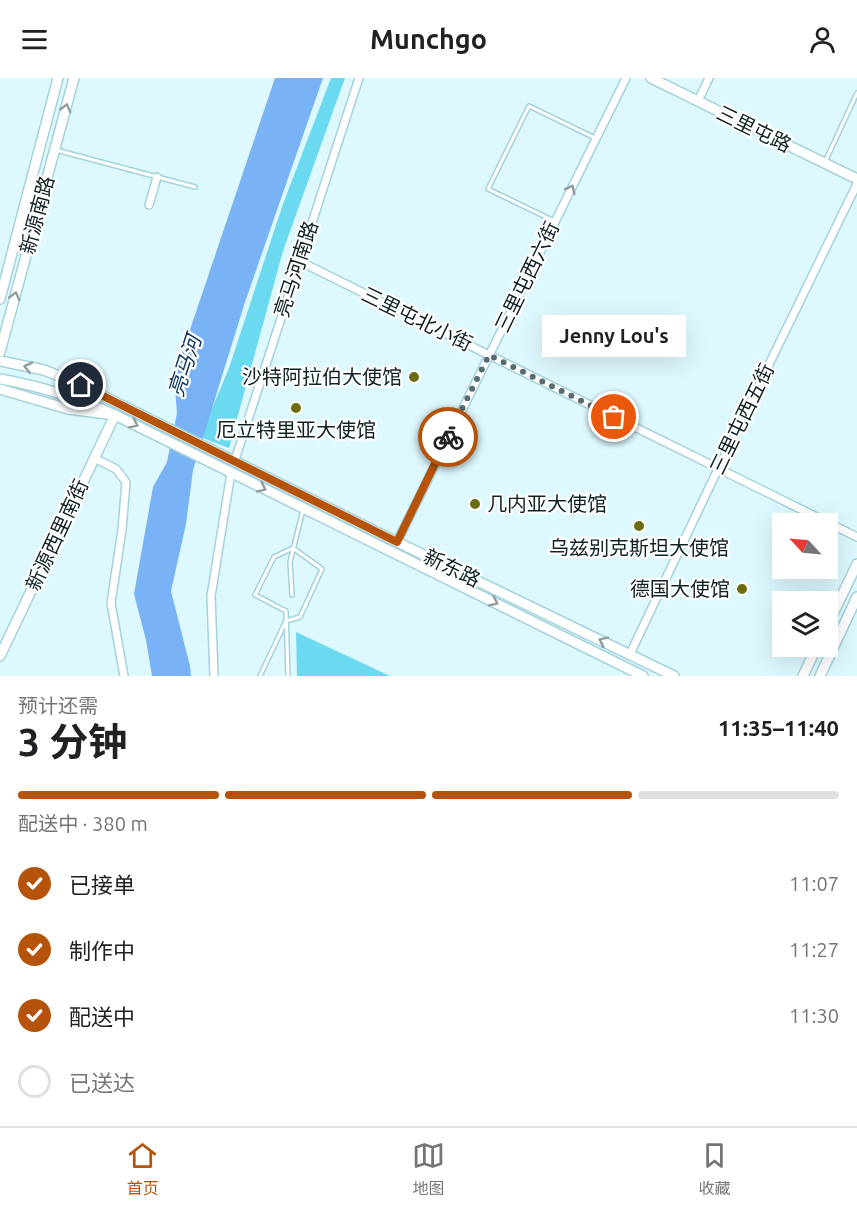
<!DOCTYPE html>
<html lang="zh">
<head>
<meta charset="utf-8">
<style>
	body { margin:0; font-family:Ubuntu,"Noto Sans SC",sans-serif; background:#f2f2f2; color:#202124; height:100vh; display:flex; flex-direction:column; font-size:22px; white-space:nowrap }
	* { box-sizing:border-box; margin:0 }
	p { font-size:20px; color:#757577 }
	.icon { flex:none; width:33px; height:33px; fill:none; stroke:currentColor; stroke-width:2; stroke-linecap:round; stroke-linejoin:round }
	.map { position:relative; height:598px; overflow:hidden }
	.panel { display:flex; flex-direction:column; background:#fff; flex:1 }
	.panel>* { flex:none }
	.needle { width:39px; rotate:296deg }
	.controls { position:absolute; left:772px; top:435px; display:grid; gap:12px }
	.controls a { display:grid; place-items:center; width:66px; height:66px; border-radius:0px; background:#fff; box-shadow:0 6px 24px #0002; font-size:30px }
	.pin { position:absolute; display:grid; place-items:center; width:51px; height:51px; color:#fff; margin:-26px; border:3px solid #fff; border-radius:50%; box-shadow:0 2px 6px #0007 }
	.courier { position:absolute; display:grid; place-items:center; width:60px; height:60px; margin:-30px; border:4px solid #b45309; border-radius:50%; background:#fff; color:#222; box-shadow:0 2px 8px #0007 }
	.bubble { position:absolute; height:42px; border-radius:0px; background:#fff; box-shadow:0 6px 24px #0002; font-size:20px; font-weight:700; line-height:42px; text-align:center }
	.summary em { font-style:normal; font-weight:700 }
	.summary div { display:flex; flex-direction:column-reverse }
	.summary { display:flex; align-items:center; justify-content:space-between; height:102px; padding:0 18px }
	h1 { font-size:39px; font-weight:700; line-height:45px }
	.bar { display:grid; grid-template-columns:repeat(4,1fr); gap:9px 6px; align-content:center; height:72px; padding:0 18px }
	.bar i { height:8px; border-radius:4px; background:#e0e0e0 }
	.bar .on { background:#b45309 }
	.bar p { grid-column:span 4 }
	ol { padding:0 18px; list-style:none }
	li { display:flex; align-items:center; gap:18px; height:66px }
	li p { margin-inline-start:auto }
	li .icon { padding:6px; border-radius:50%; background:#b45309; color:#fff; stroke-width:4 }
	li:last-child { color:#757577 }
	li i { width:33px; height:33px; border:3px solid #e0e0e0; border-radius:50% }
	header { display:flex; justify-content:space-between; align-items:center; height:78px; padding:0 18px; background:#fff; font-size:27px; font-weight:700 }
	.menu { display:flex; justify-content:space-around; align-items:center; height:84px; border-top:2px solid #e0e0e0; background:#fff; font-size:16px; color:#757577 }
	.menu a { display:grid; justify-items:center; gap:3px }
	.menu .on { color:#b45309 }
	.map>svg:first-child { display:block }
	.green { fill:#6bd9ef }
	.water { fill:#79b3f5 }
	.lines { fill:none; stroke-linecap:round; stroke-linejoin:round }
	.lane-casing { stroke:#a5d2db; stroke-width:6 }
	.street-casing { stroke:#a5d2db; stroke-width:10 }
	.secondary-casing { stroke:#a5d2db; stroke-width:12 }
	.lane { stroke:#fff; stroke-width:3 }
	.street { stroke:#fff; stroke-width:7 }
	.secondary { stroke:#fff; stroke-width:9 }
	.oneway { stroke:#939b9d }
	.done { stroke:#586c71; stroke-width:6; stroke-dasharray:0 10.8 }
	.route { stroke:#b45309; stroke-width:8 }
	.poi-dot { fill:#6b6d0f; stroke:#fff; stroke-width:2 }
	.labels { text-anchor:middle; stroke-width:4.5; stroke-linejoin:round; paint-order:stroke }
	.street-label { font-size:20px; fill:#102125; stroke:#fff }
	.poi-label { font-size:20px; fill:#102125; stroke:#fff; text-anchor:end }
	.water-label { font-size:21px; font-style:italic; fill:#0e3761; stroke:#fff }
</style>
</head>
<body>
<header><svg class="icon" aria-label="menu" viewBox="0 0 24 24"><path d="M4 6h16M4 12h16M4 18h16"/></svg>Munchgo<svg class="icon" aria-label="person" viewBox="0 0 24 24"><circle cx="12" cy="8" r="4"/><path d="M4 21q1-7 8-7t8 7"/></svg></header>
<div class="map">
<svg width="857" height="598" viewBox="0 0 857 598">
	<rect width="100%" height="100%" fill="#ddf8fe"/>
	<g class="green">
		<path d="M331 0H345L283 173 229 370 200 359 229 290 283 126Z"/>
		<path d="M296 554 390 598H297Z"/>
	</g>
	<path class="water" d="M275 0H323L245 224 193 392 186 446 171 513 190 588 191 598H152L146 562 134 516 153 409 167 384 177 335 174 299Z"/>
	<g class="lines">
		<g class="lane-casing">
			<g id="lane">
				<path d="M56 72 195 109"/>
				<path d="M825 84 857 15"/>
				<path d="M554 143 488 111 529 28 595 60"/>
				<path d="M292 517 290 484 303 432"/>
				<path d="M260 598 286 543 300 539 322 491 293 470 274 479 255 517 286 533 288 598"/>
			</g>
		</g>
		<g class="street-casing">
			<g id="street">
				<path d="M698 23 709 0"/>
				<path d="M149 127 157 99"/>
				<path d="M299 183 857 459"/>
				<path d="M94 380 116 391 126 404 122 452 111 525 124 598"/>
				<path d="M235 382 359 0"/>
				<path d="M397 464 626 0"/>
				<path d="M630 576 718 391 857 106"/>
				<path d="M214 598 211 518 231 395"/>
			</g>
		</g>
		<g class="secondary-casing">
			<g id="secondary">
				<path d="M651 0 857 101"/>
				<path d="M0 221 58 0"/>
				<path d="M0 274 74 0"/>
				<path d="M0 283 44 292 81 307 397 464 674 598"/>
				<path d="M0 301C43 309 75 319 115 337L643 598"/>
				<path d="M0 311 68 331 115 337 0 578"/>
				<path d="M828 546 857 486"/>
				<path d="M803 598 817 568"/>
				<path d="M820 598 857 519"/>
			</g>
		</g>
		<use href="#lane" class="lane"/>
		<use href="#street" class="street"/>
		<use href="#secondary" class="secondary"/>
	</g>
	<defs><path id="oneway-chevron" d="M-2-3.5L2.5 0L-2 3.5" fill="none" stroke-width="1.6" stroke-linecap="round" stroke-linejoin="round" transform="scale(1.5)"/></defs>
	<g class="oneway">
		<use href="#oneway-chevron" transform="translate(66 30) rotate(-75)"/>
		<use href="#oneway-chevron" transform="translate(571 111) rotate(-63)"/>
		<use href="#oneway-chevron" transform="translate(15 218) rotate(-75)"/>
		<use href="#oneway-chevron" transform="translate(28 289) rotate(-167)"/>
		<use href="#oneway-chevron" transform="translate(134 346) rotate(26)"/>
		<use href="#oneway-chevron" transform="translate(262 410) rotate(26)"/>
		<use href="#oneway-chevron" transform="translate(494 524) rotate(26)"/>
		<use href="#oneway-chevron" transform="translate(603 563) rotate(-154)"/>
	</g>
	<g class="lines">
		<path class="done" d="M448 359 489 277 614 339"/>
		<path class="route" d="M81 307 397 464 448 359"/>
	</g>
	<g class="poi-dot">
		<circle cx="414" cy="299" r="6"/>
		<circle cx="296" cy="330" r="6"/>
		<circle cx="475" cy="426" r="6"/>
		<circle cx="639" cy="448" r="6"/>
		<circle cx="742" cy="511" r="6"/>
	</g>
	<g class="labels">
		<g class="street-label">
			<text transform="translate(754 51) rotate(26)" y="7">三里屯路</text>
			<text transform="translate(37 137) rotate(-75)" y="7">新源南路</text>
			<text transform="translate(296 191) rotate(-72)" y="7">亮马河南路</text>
			<text transform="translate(527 199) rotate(-64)" y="7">三里屯西六街</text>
			<text transform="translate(417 241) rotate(26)" y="7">三里屯北小街</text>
			<text transform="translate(742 341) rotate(-64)" y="7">三里屯西五街</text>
			<text transform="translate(57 457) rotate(-65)" y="7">新源西里南街</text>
			<text transform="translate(452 490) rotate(26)" y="7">新东路</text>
		</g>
		<g class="poi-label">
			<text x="402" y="306">沙特阿拉伯大使馆</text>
			<text x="296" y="359" text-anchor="middle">厄立特里亚大使馆</text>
			<text x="487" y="433" text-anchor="start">几内亚大使馆</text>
			<text x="639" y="477" text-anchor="middle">乌兹别克斯坦大使馆</text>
			<text x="730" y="518">德国大使馆</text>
		</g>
		<g class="water-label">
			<text transform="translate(185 288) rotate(-72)" y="7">亮马河</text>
		</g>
	</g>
</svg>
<div class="controls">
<a><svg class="needle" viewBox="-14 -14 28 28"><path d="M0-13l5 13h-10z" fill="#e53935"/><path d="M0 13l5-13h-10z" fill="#757577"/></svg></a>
<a><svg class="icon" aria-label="layers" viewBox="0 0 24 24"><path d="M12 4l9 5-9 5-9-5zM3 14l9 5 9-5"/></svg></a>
</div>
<div class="pin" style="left:614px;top:339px;background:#ea580c"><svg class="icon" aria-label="bag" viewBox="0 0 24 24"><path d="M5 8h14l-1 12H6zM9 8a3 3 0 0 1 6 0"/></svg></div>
<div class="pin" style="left:81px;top:307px;background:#1f2937"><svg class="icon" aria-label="home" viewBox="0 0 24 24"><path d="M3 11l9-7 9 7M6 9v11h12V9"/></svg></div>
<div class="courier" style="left:448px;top:359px"><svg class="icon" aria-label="bike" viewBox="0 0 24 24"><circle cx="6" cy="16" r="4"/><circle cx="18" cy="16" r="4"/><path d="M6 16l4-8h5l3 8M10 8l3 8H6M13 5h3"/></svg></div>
<div class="bubble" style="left:542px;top:237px;width:144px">Jenny Lou's</div>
</div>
<section class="panel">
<div class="summary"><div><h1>3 分钟</h1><p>预计还需</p></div><em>11:35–11:40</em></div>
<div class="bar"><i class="on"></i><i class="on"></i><i class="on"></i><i></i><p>配送中 · 380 m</p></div>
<ol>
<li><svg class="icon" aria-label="check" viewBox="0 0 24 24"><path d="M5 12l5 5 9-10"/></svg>已接单<p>11:07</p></li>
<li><svg class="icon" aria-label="check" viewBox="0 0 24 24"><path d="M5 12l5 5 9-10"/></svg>制作中<p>11:27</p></li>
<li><svg class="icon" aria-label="check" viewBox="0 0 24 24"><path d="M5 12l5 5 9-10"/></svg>配送中<p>11:30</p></li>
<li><i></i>已送达</li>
</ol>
</section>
<nav class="menu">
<a class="on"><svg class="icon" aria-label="home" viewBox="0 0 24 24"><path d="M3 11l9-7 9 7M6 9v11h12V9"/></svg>首页</a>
<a><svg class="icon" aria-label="map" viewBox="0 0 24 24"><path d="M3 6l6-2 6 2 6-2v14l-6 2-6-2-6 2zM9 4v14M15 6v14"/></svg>地图</a>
<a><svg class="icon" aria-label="saved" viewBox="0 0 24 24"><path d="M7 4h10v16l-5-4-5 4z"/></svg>收藏</a>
</nav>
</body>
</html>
